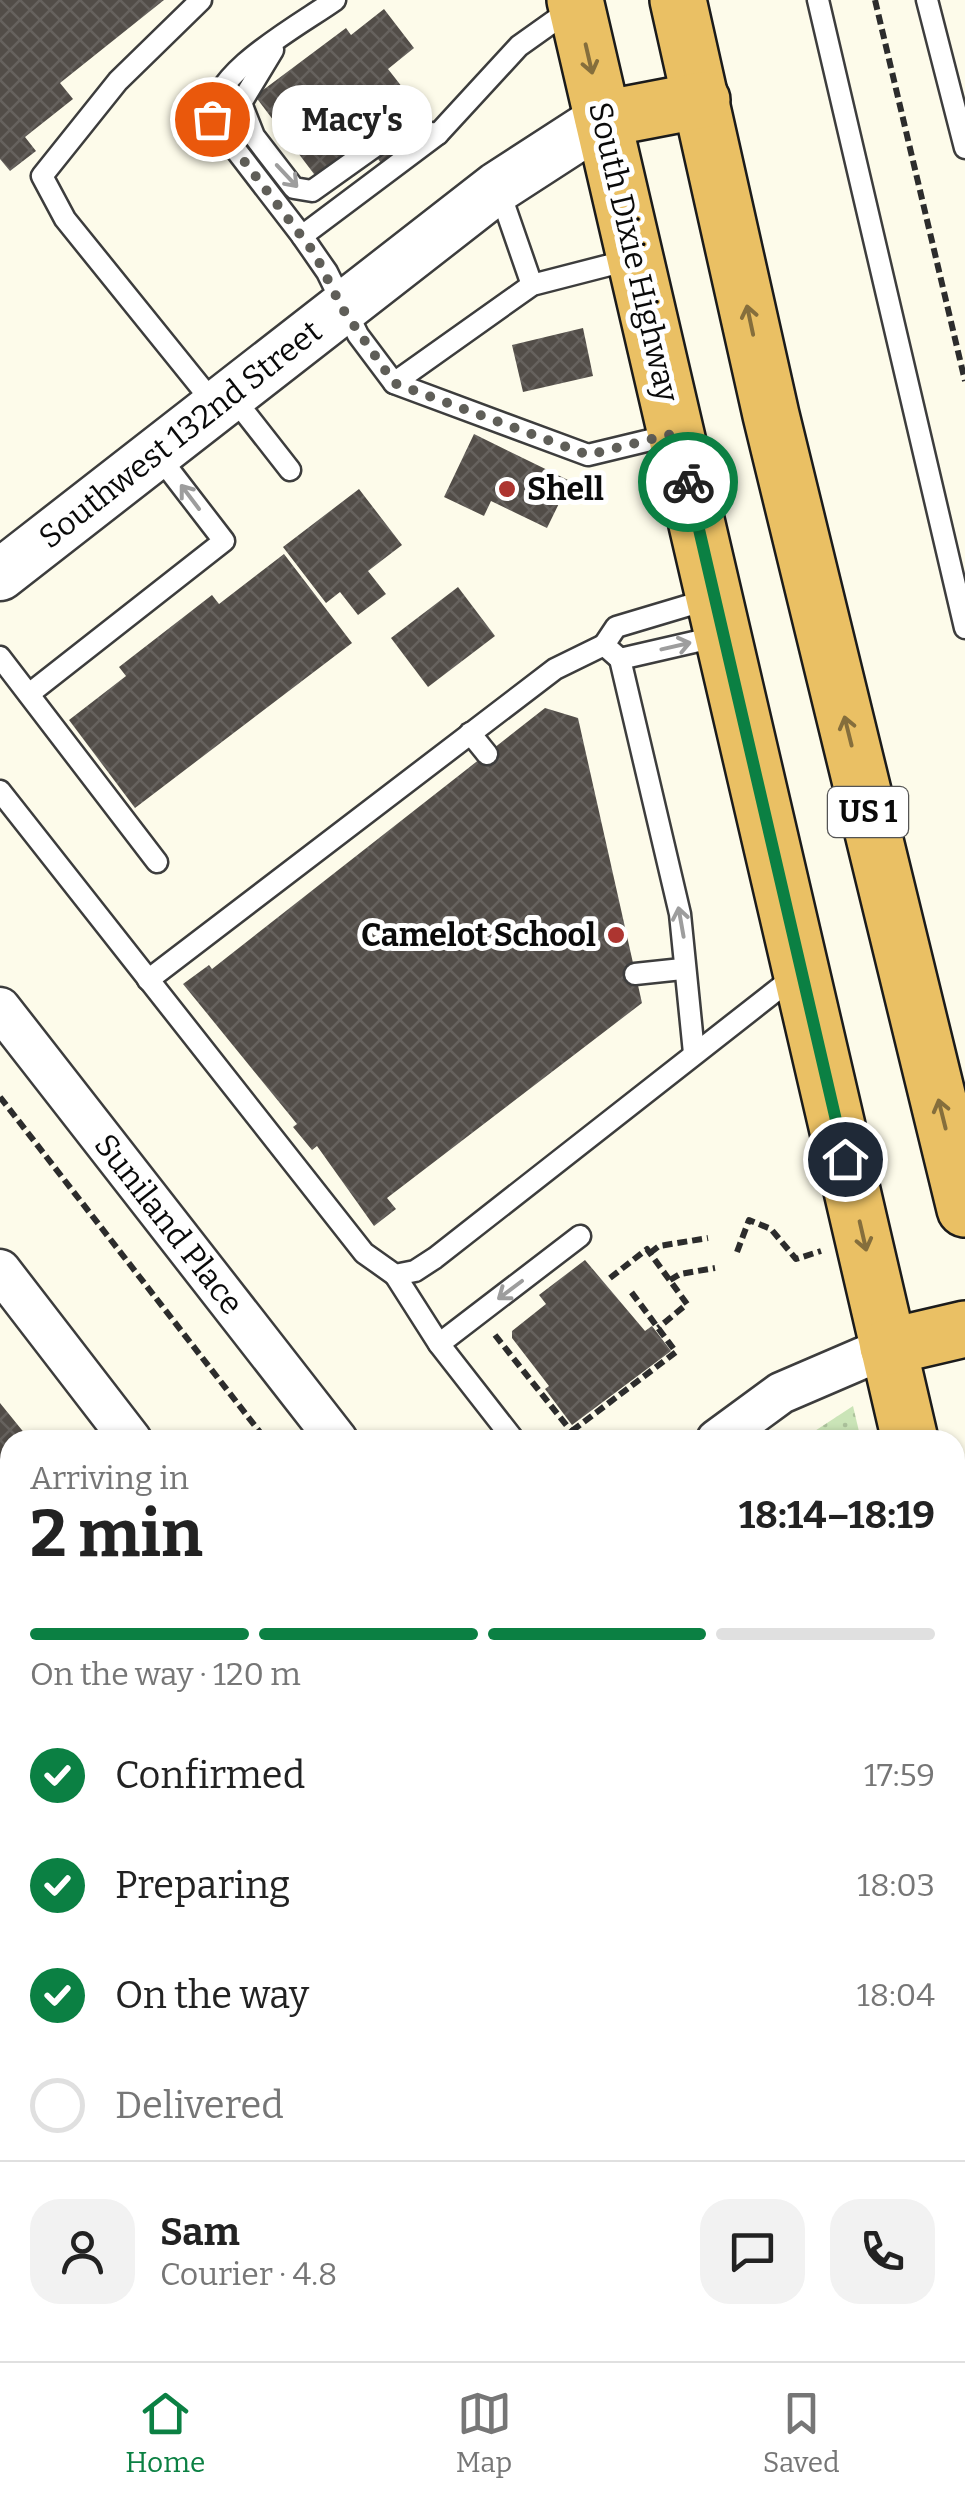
<!DOCTYPE html>
<html lang="en">
<head>
<meta charset="utf-8">
<style>
	body { margin:0; font-family:Bitter,serif; background:#f2f2f2; color:#222; height:100vh; display:flex; flex-direction:column; font-size:38px; white-space:nowrap }
	* { box-sizing:border-box; margin:0 }
	p { font-size:32px; color:#767676 }
	.icon { flex:none; width:55px; height:55px; fill:none; stroke:currentColor; stroke-width:2; stroke-linecap:round; stroke-linejoin:round }
	.map { position:relative; flex:1; overflow:hidden }
	.sheet { position:absolute; left:0px; top:1430px; width:965px; height:932px; display:flex; flex-direction:column; background:#fff; border-radius:30px 30px 0 0; box-shadow:0 2px 8px #0004 }
	.sheet>* { flex:none }
	.pin { position:absolute; display:grid; place-items:center; width:85px; height:85px; color:#fff; margin:-42px; border:5px solid #fff; border-radius:50%; box-shadow:0 2px 10px #0007 }
	.courier { position:absolute; display:grid; place-items:center; width:100px; height:100px; margin:-50px; border:8px solid #0b8043; border-radius:50%; background:#fff; color:#222; box-shadow:0 2px 12px #0007 }
	.bubble { position:absolute; height:70px; border-radius:30px; background:#fff; box-shadow:0 2px 8px #0004; font-size:32px; font-weight:700; line-height:70px; text-align:center }
	.summary em { font-style:normal; font-weight:700 }
	.summary div { display:flex; flex-direction:column-reverse }
	.summary { display:flex; align-items:center; justify-content:space-between; height:170px; padding:0 30px }
	h1 { font-size:65px; font-weight:700; line-height:75px }
	.bar { display:grid; grid-template-columns:repeat(4,1fr); gap:15px 10px; align-content:center; height:120px; padding:0 30px }
	.bar i { height:12px; border-radius:8px; background:#e0e0e0 }
	.bar .current { background:#0b8043 }
	.bar p { grid-column:span 4 }
	.line { display:flex; align-items:center; gap:25px; padding:0 30px; border-top:2px solid #e0e0e0 }
	.line div { flex:1 }
	.round { display:grid; place-items:center; flex:none; width:105px; height:105px; border-radius:30px; background:#f2f2f2 }
	ol { padding:0 30px; list-style:none }
	li { display:flex; align-items:center; gap:30px; height:110px }
	li p { margin-inline-start:auto }
	li .icon { padding:10px; border-radius:50%; background:#0b8043; color:#fff; stroke-width:4 }
	li:last-child { color:#767676 }
	li i { width:55px; height:55px; border:5px solid #e0e0e0; border-radius:50% }
	.tab-bar { display:flex; justify-content:space-around; align-items:center; height:140px; border-top:2px solid #e0e0e0; background:#fff; font-size:28px; color:#767676 }
	.tab-bar a { display:grid; justify-items:center; gap:5px }
	.tab-bar .current { color:#0b8043 }
	.map>svg:first-child { display:block }
	.grass { fill:url(#grass-dots) }
	.pitch { fill:#dcecc8 }
	.building { fill:url(#building-cross-hatch) }
	.lines { fill:none; stroke-linecap:round; stroke-linejoin:round }
	.service-casing { stroke:#3d3d3d; stroke-width:25 }
	.minor-casing { stroke:#3d3d3d; stroke-width:45 }
	.tertiary-casing { stroke:#3d3d3d; stroke-width:55 }
	.trunk-casing { stroke:#1b1b1b; stroke-width:60 }
	.path { stroke:#2c2c2c; stroke-width:6; stroke-dasharray:10 5; stroke-linecap:butt }
	.service { stroke:#fff; stroke-width:20 }
	.minor { stroke:#fff; stroke-width:40 }
	.tertiary { stroke:#fff; stroke-width:50 }
	.trunk { stroke:#eac064; stroke-width:55 }
	.oneway { stroke:#856e3c }
	.oneway2 { stroke:#9d9d9d }
	.done { stroke:#5f5e58; stroke-width:10; stroke-dasharray:0 18 }
	.route { stroke:#0b8043; stroke-width:12 }
	.poi-dot { fill:#ad3530; stroke:#fff; stroke-width:4 }
	.labels { text-anchor:middle; stroke-width:10; stroke-linejoin:round; paint-order:stroke }
	.shield { fill:#fff; stroke:#545454; stroke-width:2.5 }
	.shield-label { font-size:30px; font-weight:bold; fill:#0a0a0a }
	.street-label { font-size:32px; fill:#0a0a0a; stroke:#fff }
	.poi-label { font-size:32px; font-weight:bold; fill:#0a0a0a; stroke:#fff; text-anchor:start }
</style>
</head>
<body>
<div class="map">
<svg width="965" height="2361" viewBox="0 0 965 2361">
	<defs>
		<pattern id="grass-dots" width="8" height="8" patternUnits="userSpaceOnUse" patternTransform="scale(2.5)"><rect width="8" height="8" fill="#cae4b7"/><path d="M2 2h.1M6 6h.1" fill="none" stroke="#acc29c" stroke-width="1.8" stroke-linecap="round"/></pattern>
		<pattern id="building-cross-hatch" width="8" height="8" patternUnits="userSpaceOnUse" patternTransform="scale(2.5)"><rect width="8" height="8" fill="#524d48"/><path d="M0 0l8 8M0 8l8-8" fill="none" stroke="#66625e"/></pattern>
	</defs>
	<rect width="100%" height="100%" fill="#fdfbea"/>
	<g class="grass">
		<path d="M853 1406 861 1440H801Z"/>
		<path d="M955 1820 965 1861V2361H119L113 2353 955 2352Z"/>
		<path d="M10 2060V2214L0 2200V2069Z"/>
	</g>
	<path class="pitch" d="M760 2353H844L835 2361H768Z"/>
	<g class="building">
		<path d="M0 0H164L60 83 73 99 25 137 36 151 10 171 0 159Z"/>
		<path d="M384 9 414 48 388 69 406 92 398 98 406 110 394 119 411 142 381 163 365 141 317 178 255 96 346 28 351 35Z"/>
		<path d="M583 328 593 376 523 392 512 345Z"/>
		<path d="M474 434 570 481 547 528 491 501 484 516 444 497Z"/>
		<path d="M359 489 402 545 368 571 386 594 358 615 340 592 326 603 283 547Z"/>
		<path d="M284 554 352 643 135 808 69 720 126 676 119 667 212 595 219 604Z"/>
		<path d="M458 587 495 636 428 687 391 638Z"/>
		<path d="M545 708 578 718 642 1003 387 1198 396 1209 374 1226 317 1146 312 1150 293 1127 297 1124 183 984 209 965 212 969Z"/>
		<path d="M585 1260 645 1331 652 1326 671 1351 572 1425 545 1389 549 1386 512 1338V1331L546 1304 539 1295Z"/>
		<path d="M0 1403 30 1440H10V1466L0 1474Z"/>
		<path d="M0 1492 10 1504V1577L6 1580 0 1572Z"/>
		<path d="M10 1761V1896L0 1883V1768Z"/>
		<path d="M5 2343 10 2352 19 2361H0V2347Z"/>
		<path d="M407 2352H492L498 2361H414Z"/>
	</g>
	<g class="lines">
		<g class="service-casing">
			<g id="service">
				<path d="M201 0 118 81 42 176 65 219 216 406"/>
				<path d="M335 0C300 25 209 73 212 119L302 236 327 272 358 335 394 383 588 455 675 434"/>
				<path d="M818 0 965 628"/>
				<path d="M927 0 965 148"/>
				<path d="M273 50 241 103 254 136 294 188 312 191 399 129 438 134"/>
				<path d="M498 187 532 285"/>
				<path d="M302 236 438 134 519 46 571 9"/>
				<path d="M394 383 532 285 633 259"/>
				<path d="M232 396 290 470"/>
				<path d="M713 598 616 627 604 645 620 659 720 636"/>
				<path d="M0 657 157 862"/>
				<path d="M620 659 680 914 694 1053"/>
				<path d="M29 694 224 541 157 454"/>
				<path d="M470 733 487 754"/>
				<path d="M0 791 364 1253 395 1275 415 1271 435 1258 796 975"/>
				<path d="M635 974 682 969"/>
				<path d="M148 980 555 669 604 645"/>
				<path d="M395 1275 439 1344 514 1440"/>
				<path d="M439 1344 580 1236"/>
			</g>
		</g>
		<g class="minor-casing">
			<g id="minor">
				<path d="M0 1008 337 1440"/>
				<path d="M0 1270 131 1440"/>
				<path d="M717 1440 781 1393 888 1347"/>
				<path d="M0 2025 10 2017"/>
			</g>
		</g>
		<g class="tertiary-casing">
			<path id="tertiary" d="M0 575 498 187 603 119"/>
		</g>
		<g class="trunk-casing">
			<g id="trunk">
				<path d="M575 0 910 1440"/>
				<path d="M678 0 771 415 965 1209"/>
				<path d="M603 119 702 100"/>
				<path d="M888 1347 965 1329"/>
				<path d="M955 1632 965 1675"/>
			</g>
		</g>
		<g class="path">
			<path d="M875 0 965 381"/>
			<path d="M0 1097 266 1440"/>
			<path d="M737 1252 749 1220 771 1229 796 1259 821 1251"/>
			<path d="M650 1253 659 1246 708 1238"/>
			<path d="M610 1278 647 1249 687 1304 658 1328"/>
			<path d="M670 1280 680 1274 715 1268"/>
			<path d="M495 1335 571 1431"/>
			<path d="M560 1440 676 1352 629 1289"/>
			<path d="M955 2038 965 2102"/>
			<path d="M955 2159 965 2124"/>
			<path d="M375 2361V2352"/>
			<path d="M515 2361 523 2352"/>
			<path d="M656 2361 678 2357 682 2361"/>
		</g>
		<use href="#service" class="service"/>
		<use href="#minor" class="minor"/>
		<use href="#tertiary" class="tertiary"/>
		<use href="#trunk" class="trunk"/>
	</g>
	<defs><path id="oneway-shaft" d="M-6 0H5M1.5-3L5.5 0L1.5 3" fill="none" stroke-width="1.6" stroke-linecap="round" stroke-linejoin="round" transform="scale(2.5)"/></defs>
	<g class="oneway">
		<use href="#oneway-shaft" transform="translate(589 59) rotate(77)"/>
		<use href="#oneway-shaft" transform="translate(750 320) rotate(-102)"/>
		<use href="#oneway-shaft" transform="translate(848 731) rotate(-104)"/>
		<use href="#oneway-shaft" transform="translate(942 1114) rotate(-104)"/>
		<use href="#oneway-shaft" transform="translate(863 1236) rotate(77)"/>
	</g>
	<g class="oneway2">
		<use href="#oneway-shaft" transform="translate(287 176) rotate(47)"/>
		<use href="#oneway-shaft" transform="translate(190 497) rotate(-127)"/>
		<use href="#oneway-shaft" transform="translate(676 646) rotate(-13)"/>
		<use href="#oneway-shaft" transform="translate(681 922) rotate(-100)"/>
		<use href="#oneway-shaft" transform="translate(510 1290) rotate(143)"/>
	</g>
	<g class="lines">
		<path class="done" d="M212 119 315 254 342 308 394 383 588 455 676 433 688 482"/>
		<path class="route" d="M688 482 845 1159"/>
	</g>
	<g class="poi-dot">
		<circle cx="507" cy="489" r="10"/>
		<circle cx="616" cy="935" r="10"/>
	</g>
	<g class="labels">
		<rect class="shield" x="828" y="787" width="80" height="50" rx="8"/>
		<g class="shield-label">
			<text x="868" y="822">US 1</text>
		</g>
		<g class="street-label">
			<text transform="translate(634 252) rotate(77)" y="11">South Dixie Highway</text>
			<text transform="translate(180 434) rotate(-38)" y="11">Southwest 132nd Street</text>
			<text transform="translate(169 1224) rotate(52)" y="11">Suniland Place</text>
		</g>
		<g class="poi-label">
			<text x="527" y="500">Shell</text>
			<text x="596" y="946" text-anchor="end">Camelot School</text>
		</g>
	</g>
</svg>
<div class="pin" style="left:212px;top:119px;background:#ea580c"><svg class="icon" aria-label="bag" viewBox="0 0 24 24"><path d="M5 8h14l-1 12H6zM9 8a3 3 0 0 1 6 0"/></svg></div>
<div class="pin" style="left:845px;top:1159px;background:#1f2937"><svg class="icon" aria-label="home" viewBox="0 0 24 24"><path d="M3 11l9-7 9 7M6 9v11h12V9"/></svg></div>
<div class="courier" style="left:688px;top:482px"><svg class="icon" aria-label="bike" viewBox="0 0 24 24"><circle cx="6" cy="16" r="4"/><circle cx="18" cy="16" r="4"/><path d="M6 16l4-8h5l3 8M10 8l3 8H6M13 5h3"/></svg></div>
<div class="bubble" style="left:272px;top:85px;width:160px">Macy's</div>
<section class="sheet">
<div class="summary"><div><h1>2 min</h1><p>Arriving in</p></div><em>18:14–18:19</em></div>
<div class="bar"><i class="current"></i><i class="current"></i><i class="current"></i><i></i><p>On the way · 120 m</p></div>
<ol>
<li><svg class="icon" aria-label="check" viewBox="0 0 24 24"><path d="M5 12l5 5 9-10"/></svg>Confirmed<p>17:59</p></li>
<li><svg class="icon" aria-label="check" viewBox="0 0 24 24"><path d="M5 12l5 5 9-10"/></svg>Preparing<p>18:03</p></li>
<li><svg class="icon" aria-label="check" viewBox="0 0 24 24"><path d="M5 12l5 5 9-10"/></svg>On the way<p>18:04</p></li>
<li><i></i>Delivered</li>
</ol>
<div class="line" style="height:180px"><a class="round"><svg class="icon" aria-label="person" viewBox="0 0 24 24"><circle cx="12" cy="8" r="4"/><path d="M4 21q1-7 8-7t8 7"/></svg></a><div><b>Sam</b><p>Courier · 4.8</p></div><a class="round"><svg class="icon" aria-label="chat" viewBox="0 0 24 24"><path d="M4 5h16v11H9l-5 4z"/></svg></a><a class="round"><svg class="icon" aria-label="phone" viewBox="0 0 24 24"><path d="M5 4h4l2 5-3 2q2 4 5 5l2-3 5 2v4C11 20 4 13 5 4z"/></svg></a></div>
</section>
</div>
<nav class="tab-bar">
<a class="current"><svg class="icon" aria-label="home" viewBox="0 0 24 24"><path d="M3 11l9-7 9 7M6 9v11h12V9"/></svg>Home</a>
<a><svg class="icon" aria-label="map" viewBox="0 0 24 24"><path d="M3 6l6-2 6 2 6-2v14l-6 2-6-2-6 2zM9 4v14M15 6v14"/></svg>Map</a>
<a><svg class="icon" aria-label="saved" viewBox="0 0 24 24"><path d="M7 4h10v16l-5-4-5 4z"/></svg>Saved</a>
</nav>
</body>
</html>
